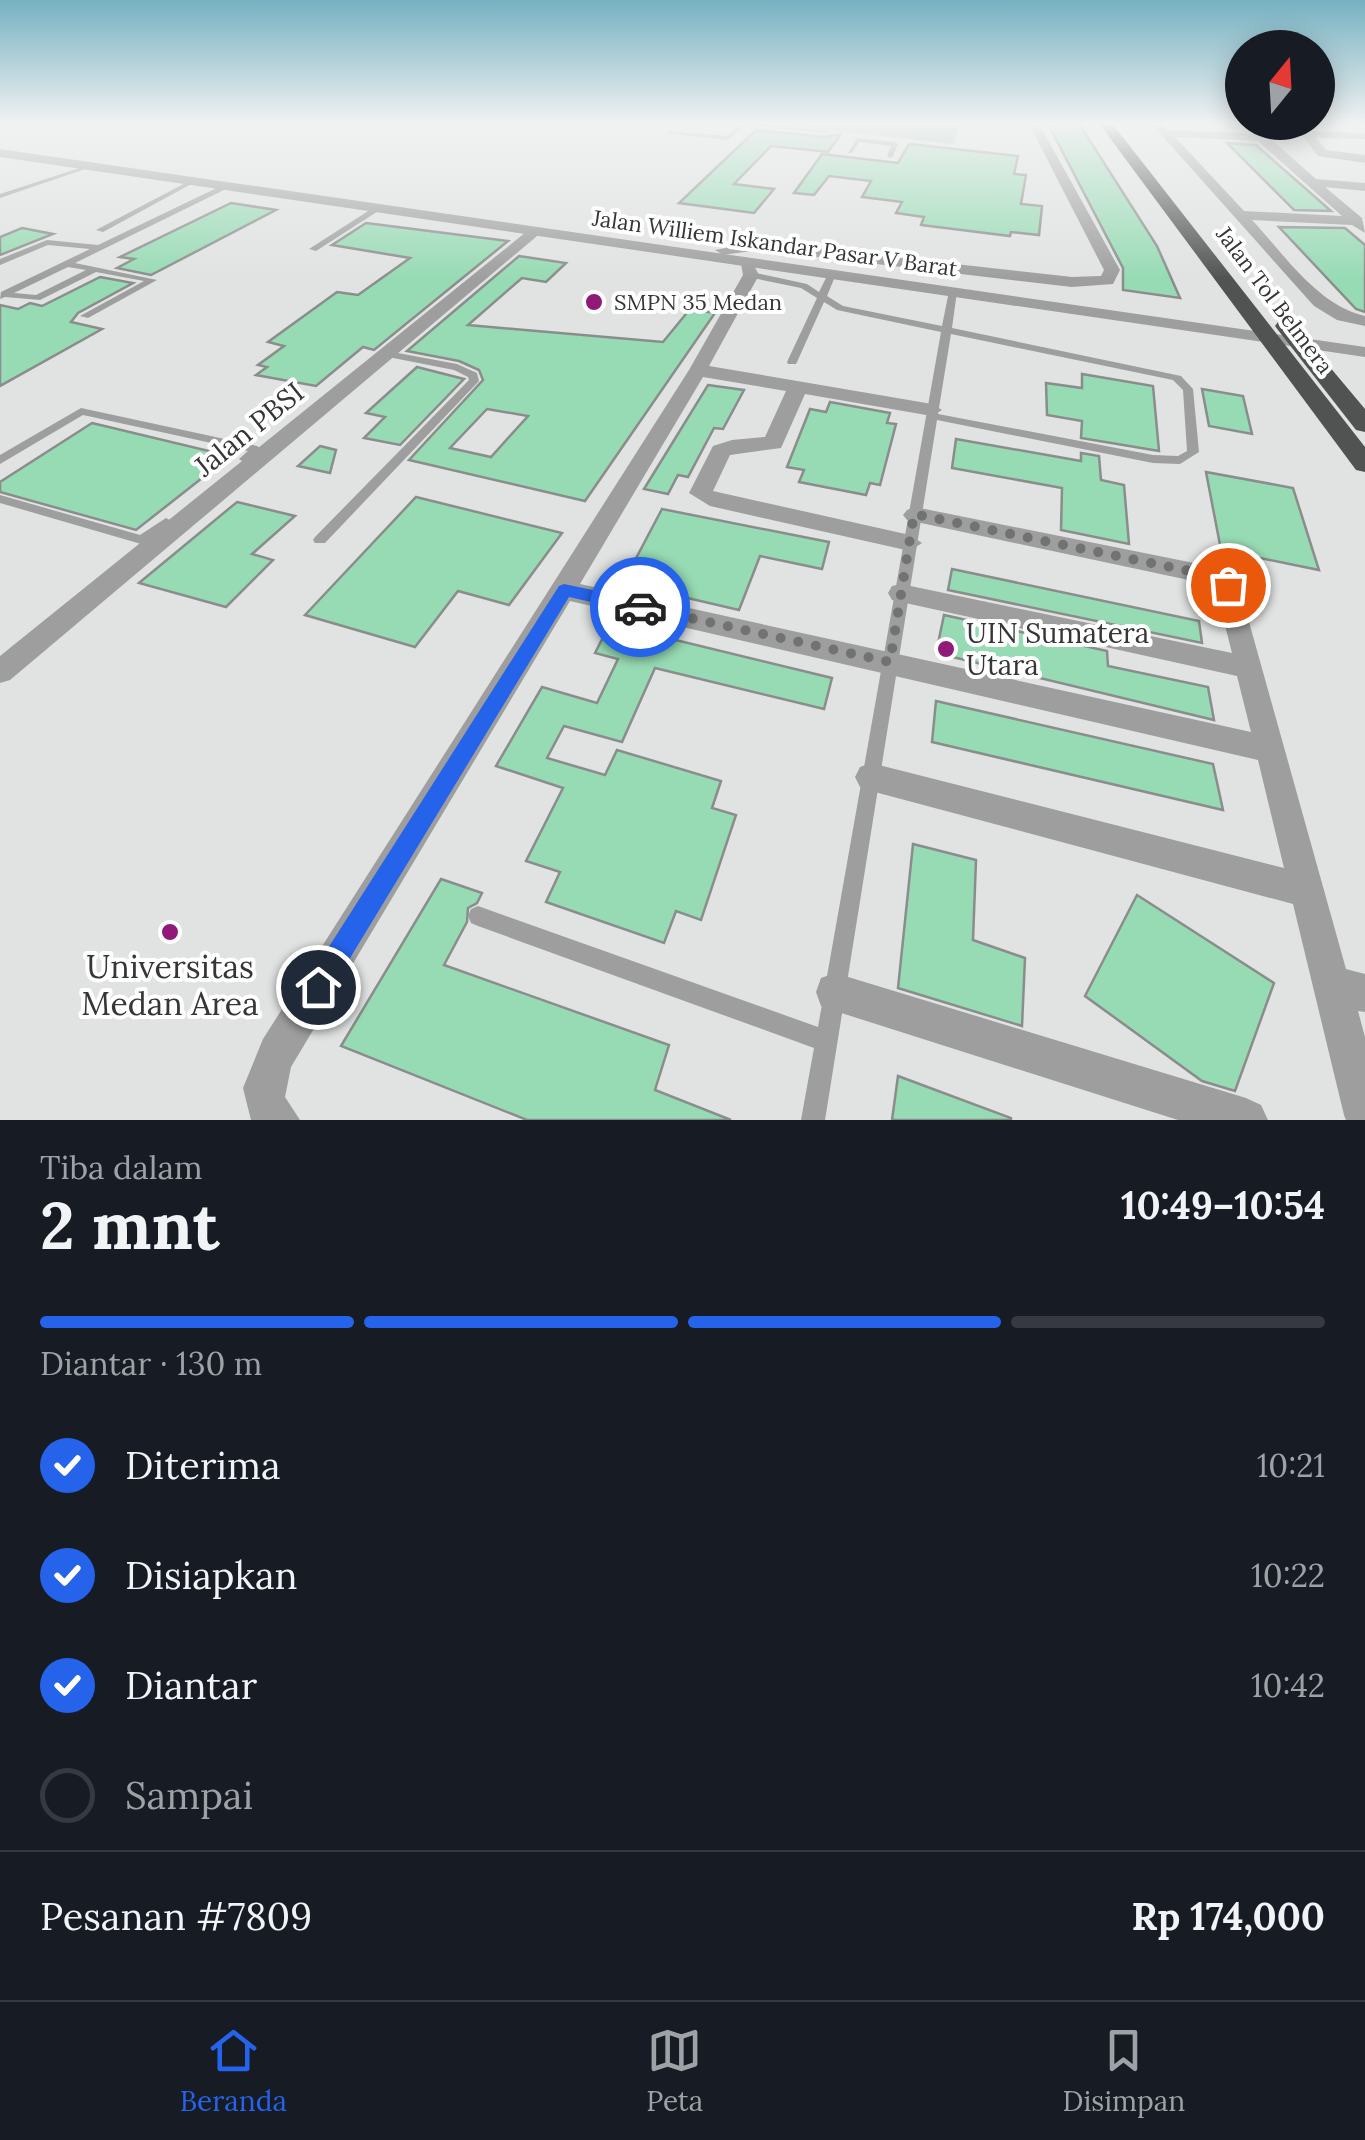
<!DOCTYPE html>
<html lang="id">
<head>
<meta charset="utf-8">
<style>
	body { margin:0; font-family:Lora,serif; background:#242831; color:#f1f3f6; height:100vh; display:flex; flex-direction:column; font-size:38px; white-space:nowrap }
	* { box-sizing:border-box; margin:0 }
	p { font-size:32px; color:#9ea1a6 }
	.icon { flex:none; width:55px; height:55px; fill:none; stroke:currentColor; stroke-width:2; stroke-linecap:round; stroke-linejoin:round }
	.map { position:relative; height:1120px; overflow:hidden }
	.drawer { display:flex; flex-direction:column; background:#171b24; flex:1 }
	.drawer>* { flex:none }
	.needle { width:65px; rotate:18deg }
	.controls { position:absolute; left:1225px; top:30px; display:grid; gap:20px }
	.controls a { display:grid; place-items:center; width:110px; height:110px; border-radius:50%; background:#171b24; box-shadow:0 5px 25px #0003; font-size:50px }
	.pin { position:absolute; display:grid; place-items:center; width:85px; height:85px; color:#fff; margin:-42px; border:5px solid #fff; border-radius:50%; box-shadow:0 2px 10px #0007 }
	.courier { position:absolute; display:grid; place-items:center; width:100px; height:100px; margin:-50px; border:8px solid #2563eb; border-radius:50%; background:#fff; color:#222; box-shadow:0 2px 12px #0007 }
	.headline em { font-style:normal; font-weight:700 }
	.headline div { display:flex; flex-direction:column-reverse }
	.headline { display:flex; align-items:center; justify-content:space-between; height:170px; padding:0 40px }
	h1 { font-size:65px; font-weight:700; line-height:75px }
	.bar { display:grid; grid-template-columns:repeat(4,1fr); gap:15px 10px; align-content:center; height:120px; padding:0 40px }
	.bar i { height:12px; border-radius:8px; background:#363941 }
	.bar .active { background:#2563eb }
	.bar p { grid-column:span 4 }
	.line { display:flex; align-items:center; gap:25px; padding:0 40px; border-top:2px solid #363941 }
	.line div { flex:1 }
	ol { padding:0 40px; list-style:none }
	li { display:flex; align-items:center; gap:30px; height:110px }
	li p { margin-inline-start:auto }
	li .icon { padding:10px; border-radius:50%; background:#2563eb; color:#fff; stroke-width:4 }
	li:last-child { color:#9ea1a6 }
	li i { width:55px; height:55px; border:5px solid #363941; border-radius:50% }
	.menu { display:flex; justify-content:space-around; align-items:center; height:140px; border-top:2px solid #363941; background:#171b24; font-size:28px; color:#9ea1a6 }
	.menu a { display:grid; justify-items:center; gap:5px }
	.menu .active { color:#2563eb }
	.map>svg:first-child { display:block }
	.green { fill:#9ac5ab }
	.building { fill:#97dbb4; stroke:#8a8d8b; stroke-width:2.5; fill-rule:evenodd }
	.lines { fill:none; stroke-linecap:round; stroke-linejoin:round }
	.service { fill:#9d9e9d; fill-rule:evenodd }
	.minor { fill:#9d9e9d; fill-rule:evenodd }
	.tertiary { fill:#9d9e9d; fill-rule:evenodd }
	.motorway { fill:#505351; fill-rule:evenodd }
	.route { fill:#2563eb }
	.done { stroke:#717371; stroke-width:10; stroke-dasharray:0 18 }
	.poi-dot { fill:#911a78; stroke:#fff; stroke-width:4 }
	.labels { text-anchor:middle; stroke-width:8; stroke-linejoin:round; paint-order:stroke }
	.far-street-label { font-size:22px; fill:#353635; stroke:#fff }
	.far-poi-label { font-size:22px; fill:#353635; stroke:#fff; text-anchor:start }
	.street-label { font-size:28px; fill:#353635; stroke:#fff }
	.poi-label { font-size:28px; fill:#353635; stroke:#fff; text-anchor:start }
	.near-poi-label { font-size:32px; fill:#353635; stroke:#fff }
</style>
</head>
<body>
<div class="map">
<svg width="1365" height="1120" viewBox="0 0 1365 1120">
	<rect width="100%" height="100%" fill="#e0e3e1"/>
	<path class="green" d="M756 122H961L953 144Z"/>
	<g class="building">
		<path d="M1047 122H1078L1157 246 1180 298 1123 290V268Z"/>
		<path d="M756 130 824 137 841 134 828 152 771 146 734 184 774 189 754 213 679 203Z"/>
		<path d="M1227 143 1256 145 1331 211 1294 210Z"/>
		<path d="M909 144 1018 156 1014 174 1026 175 1021 204 1042 206 1039 235 1011 232 1010 236 921 225 924 217 896 213 902 202 862 197 871 181 829 176 814 195 794 193 822 154 898 163Z"/>
		<path d="M231 203 276 210 151 275 117 268 134 259 120 257Z"/>
		<path d="M366 223 508 241 374 350 363 347 316 386 256 375 267 367 258 365 284 346 268 342 337 292 358 295 410 258 332 245Z"/>
		<path d="M1279 227 1345 228 1365 245V312L1356 309Z"/>
		<path d="M22 228 53 234 0 255V237Z"/>
		<path d="M519 256 566 263 546 282 522 278 468 325 663 342 690 309 715 313 585 501 409 460 483 380 479 370 459 361 407 351ZM487 409 528 416 491 457 450 448Z"/>
		<path d="M100 277 133 283 78 313 71 322 102 329 0 386V305L18 309 30 303 42 306Z"/>
		<path d="M417 367 464 379 400 445 364 438 385 417 366 413Z"/>
		<path d="M1082 374 1153 386 1159 451 1081 438 1082 421 1047 415 1046 383 1082 388Z"/>
		<path d="M708 385 744 390 723 429 714 428 688 477 678 475 668 494 644 489Z"/>
		<path d="M1202 389 1243 396 1252 434 1209 426Z"/>
		<path d="M830 402 890 413 887 423 896 424 880 485 870 483 866 495 799 482 804 470 787 467 810 409 826 412Z"/>
		<path d="M92 423 230 456 136 530 0 492V482Z"/>
		<path d="M956 439 1081 461V453L1099 456 1101 480 1124 485 1129 544 1061 530 1062 488 952 468Z"/>
		<path d="M320 446 336 450 330 473 298 466Z"/>
		<path d="M1206 472 1293 488 1319 570 1221 550Z"/>
		<path d="M416 497 562 533 509 605 458 591 415 647 305 615Z"/>
		<path d="M237 502 295 516 252 554 273 560 226 607 139 583Z"/>
		<path d="M662 509 829 542 822 569 760 556 739 610 623 583Z"/>
		<path d="M952 569 1199 621 1202 643 948 590Z"/>
		<path d="M944 615 1107 651 1108 666 1208 687 1214 720 936 653Z"/>
		<path d="M610 624 832 678 824 709 655 668 622 742 564 726 547 758 605 775 617 750 721 781 712 808 736 815 701 920 676 911 664 943 546 902 560 872 526 861 563 788 496 766 542 687 597 703 618 659 595 653Z"/>
		<path d="M936 701 1213 764 1223 810 932 742Z"/>
		<path d="M913 844 976 860 973 940 1025 958 1022 1026 898 988Z"/>
		<path d="M441 879 482 893 477 903 468 908 467 922 444 965 669 1045 655 1090 731 1120H527L341 1046Z"/>
		<path d="M1137 895 1274 983 1235 1091 1202 1081 1085 996Z"/>
		<path d="M898 1076 1011 1118V1120H892Z"/>
	</g>
	<g class="lines">
		<g class="service">
			<path d="M730 122H752L827 131 824 133 747 125 727 140 666 133 669 131 726 136 740 125Z"/>
			<path d="M857 138 895 142 898 144 893 156 890 158 887 156 891 146 859 142 852 153H848Z"/>
			<path d="M89 165 94 166 0 198V194Z"/>
			<path d="M193 179 195 182 103 232 96 230Z"/>
			<path d="M225 184 232 186 75 263 157 280 88 318 80 316 144 281 96 272 40 300 5 297 0 299 1 292 90 249 48 245 0 265V259L47 240 98 245ZM68 267 86 270 36 295 14 293Z"/>
			<path d="M376 206 383 208 316 251 309 249Z"/>
			<path d="M751 272 807 284 819 292 829 272H835L836 274 827 296 843 306 942 326 949 291 953 288 957 291 952 328 1181 376 1193 389 1199 452 1180 464 1153 463 937 420 825 1120H801L814 1048 478 926 471 923 468 916 471 909 478 906 818 1027 941 332 837 310 824 302 797 362 796 364H788L787 362 817 298 801 288 748 277V273ZM951 334 1173 380 1183 390 1187 451 1178 456 1153 455 938 414Z"/>
			<path d="M387 351 457 364 477 373 479 381 325 543H315L313 540 315 537 469 380 468 377 454 370 383 356V352Z"/>
			<path d="M81 408 257 446 263 450 245 463 239 459 248 451 83 415 0 464V455Z"/>
			<path d="M0 495 140 535 166 518 173 522 153 539 155 542 153 545 148 546 0 503Z"/>
		</g>
		<g class="minor">
			<path d="M1028 122H1038L1120 270 1113 284 1072 287 758 250 723 255 715 250 758 242 1072 277 1101 276 1104 270Z"/>
			<path d="M1150 122H1161L1168 130 1270 134 1266 122H1277L1281 138 1273 141 1316 179 1365 183V191L1325 187 1362 218 1365 233 1352 225 1252 220C1284 254 1317 305 1365 316V326L1337 320 1314 306ZM1175 137 1258 141 1342 216 1244 211Z"/>
			<path d="M1307 131 1365 133V139L1316 138 1326 150 1365 155V163L1318 156 1301 134Z"/>
			<path d="M531 228 543 231 10 680 0 683V656Z"/>
			<path d="M740 258H750L759 275 709 366 932 404 942 410 932 416 805 394 781 448 730 455 713 491 910 535 922 543 910 551 710 506 689 493 713 446 732 440 765 437 786 391 703 377 580 584 1251 732 1237 676 901 602 892 600 888 593 892 586 901 584 1232 653 1216 590 1198 582 907 520 903 515 907 510 915 507 1204 565 1237 579 1346 969 1365 974V1012L1358 1011 1365 1037V1120H1346L1344 1115 1293 904 871 791 860 787 855 777 860 767 871 763 1284 868 1258 760 570 601 291 1067 285 1097 300 1120H251L243 1088 263 1039 689 370 743 275Z"/>
			<path d="M835 973 1246 1098 1261 1105 1268 1120H1178L835 1011 821 1006 816 992 821 978Z"/>
		</g>
		<path class="tertiary" d="M0 149 1365 347V357L0 157Z"/>
		<g class="motorway">
			<path d="M1098 122H1111L1365 447V472L1356 470Z"/>
			<path d="M1285 320 1292 322 1365 409V432L1356 430 1278 330 1275 326 1278 322Z"/>
		</g>
	</g>
	<linearGradient id="sky" x2="0" y2="1"><stop stop-color="#75b1c1"/><stop offset="0.44" stop-color="#f1f2f2"/><stop offset="1" stop-color="#f1f2f2" stop-opacity="0"/></linearGradient>
	<rect width="1365" height="279" fill="url(#sky)"/>
	<path class="route" d="M564 584 640 600 648 607 640 613 569 597 327 996 318 999 309 996 305 987 309 978 559 586Z"/>
	<g class="lines">
		<path class="done" d="M640 607 890 662 914 514 1204 574 1228 585"/>
	</g>
	<g class="poi-dot">
		<circle cx="594" cy="302" r="10"/>
		<circle cx="946" cy="649" r="10"/>
		<circle cx="170" cy="932" r="10"/>
	</g>
	<g class="labels">
		<g class="far-street-label">
			<text transform="translate(775 243) rotate(8)" y="8">Jalan Williem Iskandar Pasar V Barat</text>
			<text transform="translate(1275 300) rotate(53)" y="8">Jalan Tol Belmera</text>
		</g>
		<g class="far-poi-label">
			<text x="614" y="310">SMPN 35 Medan</text>
		</g>
		<g class="street-label">
			<text transform="translate(249 429) rotate(-39)" y="10">Jalan PBSI</text>
		</g>
		<g class="poi-label">
			<text x="966" y="643">UIN Sumatera<tspan x="966" dy="32">Utara</tspan></text>
		</g>
		<g class="near-poi-label">
			<text x="170" y="978">Universitas<tspan x="170" dy="37">Medan Area</tspan></text>
		</g>
	</g>
</svg>
<div class="controls">
<a><svg class="needle" viewBox="-14 -14 28 28"><path d="M0-13l5 13h-10z" fill="#e53935"/><path d="M0 13l5-13h-10z" fill="#9ea1a6"/></svg></a>
</div>
<div class="pin" style="left:1228px;top:585px;background:#ea580c"><svg class="icon" aria-label="bag" viewBox="0 0 24 24"><path d="M5 8h14l-1 12H6zM9 8a3 3 0 0 1 6 0"/></svg></div>
<div class="pin" style="left:318px;top:987px;background:#1f2937"><svg class="icon" aria-label="home" viewBox="0 0 24 24"><path d="M3 11l9-7 9 7M6 9v11h12V9"/></svg></div>
<div class="courier" style="left:640px;top:607px"><svg class="icon" aria-label="car" viewBox="0 0 24 24"><path d="M5 17H2v-5l4-1 3-4h7l3 4 3 1v5h-3M9 17h6M6 11h13"/><circle cx="7" cy="17" r="2"/><circle cx="17" cy="17" r="2"/></svg></div>
</div>
<section class="drawer">
<div class="headline"><div><h1>2 mnt</h1><p>Tiba dalam</p></div><em>10:49–10:54</em></div>
<div class="bar"><i class="active"></i><i class="active"></i><i class="active"></i><i></i><p>Diantar · 130 m</p></div>
<ol>
<li><svg class="icon" aria-label="check" viewBox="0 0 24 24"><path d="M5 12l5 5 9-10"/></svg>Diterima<p>10:21</p></li>
<li><svg class="icon" aria-label="check" viewBox="0 0 24 24"><path d="M5 12l5 5 9-10"/></svg>Disiapkan<p>10:22</p></li>
<li><svg class="icon" aria-label="check" viewBox="0 0 24 24"><path d="M5 12l5 5 9-10"/></svg>Diantar<p>10:42</p></li>
<li><i></i>Sampai</li>
</ol>
<div class="line" style="height:130px"><div>Pesanan #7809</div><b>Rp 174,000</b></div>
</section>
<nav class="menu">
<a class="active"><svg class="icon" aria-label="home" viewBox="0 0 24 24"><path d="M3 11l9-7 9 7M6 9v11h12V9"/></svg>Beranda</a>
<a><svg class="icon" aria-label="map" viewBox="0 0 24 24"><path d="M3 6l6-2 6 2 6-2v14l-6 2-6-2-6 2zM9 4v14M15 6v14"/></svg>Peta</a>
<a><svg class="icon" aria-label="saved" viewBox="0 0 24 24"><path d="M7 4h10v16l-5-4-5 4z"/></svg>Disimpan</a>
</nav>
</body>
</html>
